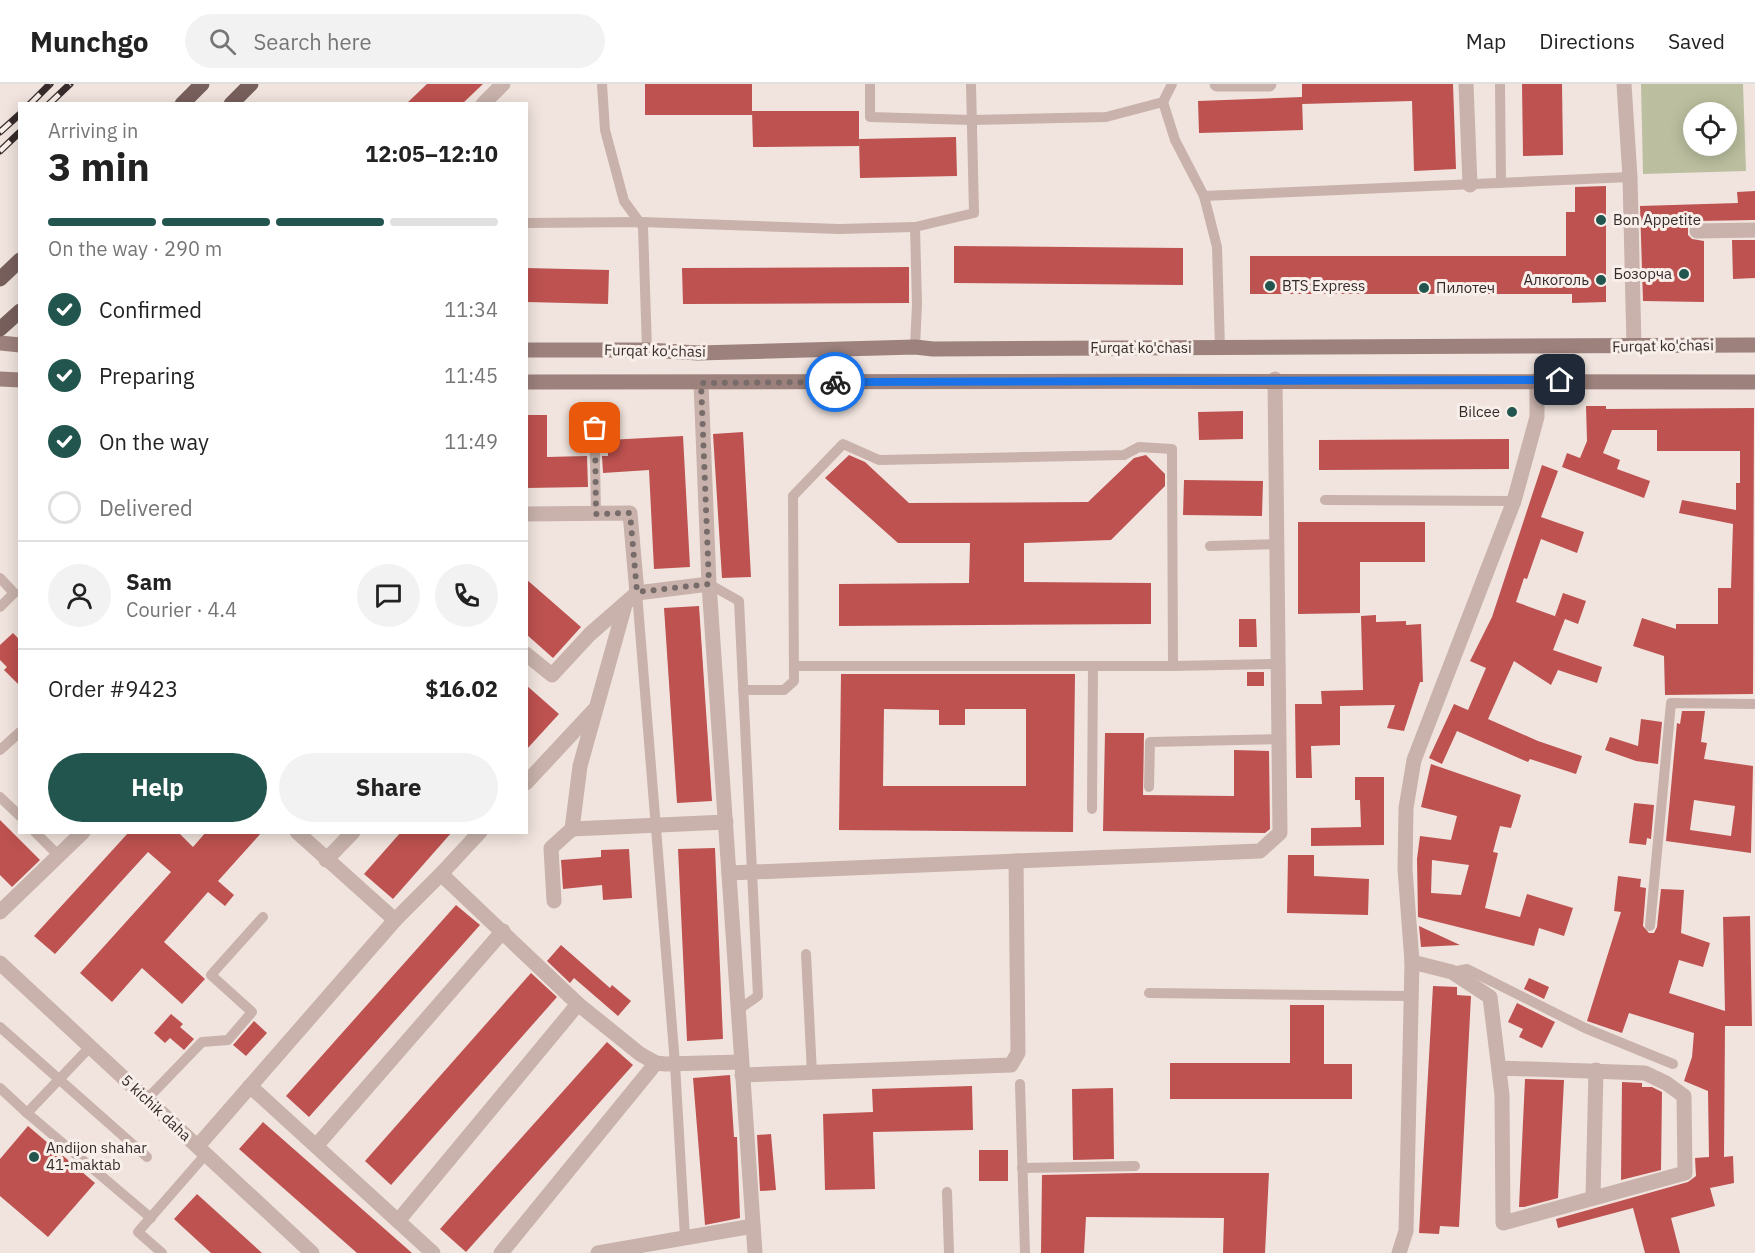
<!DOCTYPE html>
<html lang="en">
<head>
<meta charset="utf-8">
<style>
	body { margin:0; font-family:"IBM Plex Sans",sans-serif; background:#f2f2f2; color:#222; height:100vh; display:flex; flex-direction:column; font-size:22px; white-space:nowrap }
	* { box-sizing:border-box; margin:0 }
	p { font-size:20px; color:#767676 }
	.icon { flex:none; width:33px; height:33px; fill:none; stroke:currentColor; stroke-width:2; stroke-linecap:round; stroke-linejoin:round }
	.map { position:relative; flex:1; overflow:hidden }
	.sheet { position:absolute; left:18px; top:18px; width:510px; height:732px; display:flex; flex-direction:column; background:#fff; border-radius:0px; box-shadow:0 3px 15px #0003 }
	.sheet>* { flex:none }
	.buttons { position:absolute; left:1683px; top:18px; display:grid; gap:12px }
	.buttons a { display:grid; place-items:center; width:54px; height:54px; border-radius:50%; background:#fff; box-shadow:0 3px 15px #0003; font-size:30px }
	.pin { position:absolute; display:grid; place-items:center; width:51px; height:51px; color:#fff; margin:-26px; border-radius:12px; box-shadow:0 3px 9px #0006 }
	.courier { position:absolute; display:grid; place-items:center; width:60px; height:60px; margin:-30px; border:4px solid #1a73e8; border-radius:50%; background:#fff; color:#222; box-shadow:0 2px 8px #0007 }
	.summary em { font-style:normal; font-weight:700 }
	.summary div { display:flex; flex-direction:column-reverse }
	.summary { display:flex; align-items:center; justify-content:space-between; height:102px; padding:0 30px }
	h1 { font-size:39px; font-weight:700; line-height:45px }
	.bar { display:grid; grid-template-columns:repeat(4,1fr); gap:9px 6px; align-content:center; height:72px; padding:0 30px }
	.bar i { height:8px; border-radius:4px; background:#e0e0e0 }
	.bar .selected { background:#22554d }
	.bar p { grid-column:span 4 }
	.line { display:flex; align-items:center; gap:15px; padding:0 30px; border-top:2px solid #e0e0e0 }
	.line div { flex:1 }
	.round { display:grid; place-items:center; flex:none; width:63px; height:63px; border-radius:32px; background:#f2f2f2 }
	ol { padding:0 30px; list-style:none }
	li { display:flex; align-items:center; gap:18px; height:66px }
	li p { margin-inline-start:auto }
	li .icon { padding:6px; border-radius:50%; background:#22554d; color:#fff; stroke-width:4 }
	li:last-child { color:#767676 }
	li i { width:33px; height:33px; border:3px solid #e0e0e0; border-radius:50% }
	.primary-button { display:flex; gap:12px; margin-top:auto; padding:12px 30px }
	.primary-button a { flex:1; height:69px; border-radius:36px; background:#22554d; color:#fff; font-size:24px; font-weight:700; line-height:69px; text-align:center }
	.primary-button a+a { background:#f2f2f2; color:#222 }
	header { display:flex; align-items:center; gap:36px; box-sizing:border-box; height:84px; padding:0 30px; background:#fff; border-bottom:2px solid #e0e0e0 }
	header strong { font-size:28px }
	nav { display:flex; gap:33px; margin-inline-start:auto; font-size:21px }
	.search { width:420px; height:54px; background:#f2f2f2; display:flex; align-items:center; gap:15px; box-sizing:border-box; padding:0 21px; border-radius:33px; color:#767676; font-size:22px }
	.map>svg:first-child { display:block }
	.green { fill:#bbbf9f; fill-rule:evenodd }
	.building { fill:#bd5250; fill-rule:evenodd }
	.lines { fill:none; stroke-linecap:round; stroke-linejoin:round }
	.service { stroke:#c8b2ab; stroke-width:10 }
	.minor { stroke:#c8b2ab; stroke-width:15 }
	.secondary { stroke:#9c817c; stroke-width:15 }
	.primary { stroke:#775f5c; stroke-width:15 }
	.rail-casing { stroke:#362b2a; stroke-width:7 }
	.rail { stroke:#f9efea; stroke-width:4.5; stroke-dasharray:14; stroke-linecap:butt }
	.done { stroke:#776c69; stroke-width:6; stroke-dasharray:0 10.8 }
	.route { stroke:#1a73e8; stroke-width:8 }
	.poi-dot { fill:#22554d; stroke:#f9efea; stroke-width:2 }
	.labels { text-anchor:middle; stroke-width:6; stroke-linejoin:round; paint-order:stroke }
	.poi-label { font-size:15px; fill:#362b2a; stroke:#f9efea; text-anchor:start }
	.street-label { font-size:15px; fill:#362b2a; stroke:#f9efea }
</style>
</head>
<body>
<header>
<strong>Munchgo</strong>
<div class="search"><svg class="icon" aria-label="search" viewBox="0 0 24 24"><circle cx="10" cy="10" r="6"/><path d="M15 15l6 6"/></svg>Search here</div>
<nav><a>Map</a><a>Directions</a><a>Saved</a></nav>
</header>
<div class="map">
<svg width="1755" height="1169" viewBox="0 0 1755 1169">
	<rect width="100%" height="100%" fill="#f1e4de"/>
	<path class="green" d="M1641 0H1743L1746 87 1643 90ZM1694 28H1726V62H1694Z"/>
	<g class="building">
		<path d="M427 0H483L462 20H406Z"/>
		<rect x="645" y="0" width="107" height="31"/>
		<path d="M1302 0H1453L1456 85 1414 87 1412 17 1302 20Z"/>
		<path d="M1522 0H1562L1563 71 1523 72Z"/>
		<path d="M1302 13 1303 46 1199 49 1198 17Z"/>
		<path d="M752 27H859V62L753 63Z"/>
		<path d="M956 53 957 92 860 94 859 55Z"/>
		<path d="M1606 102V218L1572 219V210H1250V172H1566V128H1575V103Z"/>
		<path d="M1755 107V136L1697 137 1688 143V151L1692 155 1704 157V218L1643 217 1640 122 1738 119 1737 108Z"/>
		<path d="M1732 156H1755V194L1733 195Z"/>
		<path d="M954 162 1183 164V201L954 199Z"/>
		<path d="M909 183V219L683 220 682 184Z"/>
		<path d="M526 184 609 186 608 220 526 218Z"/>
		<path d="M1586 322H1606V325L1754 324 1753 610 1665 611 1664 572 1633 562 1642 534 1676 545V540H1718V504H1731L1733 440 1679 429 1682 416 1736 426V399H1740V367H1657V346H1612L1603 369 1620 376 1617 385 1650 397 1644 414 1562 383 1567 369 1580 374 1587 357Z"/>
		<path d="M1243 327V355L1199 356 1198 328Z"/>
		<path d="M526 331H547V373L587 372 588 403 526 404Z"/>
		<path d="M743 348 751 493 722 494 713 350Z"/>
		<path d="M683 352 690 483 654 485 649 386 603 389 602 372H608V356Z"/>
		<path d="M1509 355V385L1319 386V356Z"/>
		<path d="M849 371 865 378 909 419 1088 418 1134 374 1146 371 1165 390V402L1111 456 1024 459V498L1151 499V540L839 542V500L969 499 970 459H898L825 394Z"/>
		<path d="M1542 381 1558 387 1541 433 1584 448 1577 469 1541 455 1527 495 1524 494 1516 518 1563 535 1555 532 1563 509 1586 517 1578 540 1565 535 1553 566 1602 583 1597 599 1558 586 1551 601 1514 577 1488 635 1538 657 1582 672 1576 690 1530 675 1528 678 1457 647 1442 680 1429 674 1454 620 1468 626 1486 584 1470 577 1492 533Z"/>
		<path d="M1184 396 1263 397 1262 432 1183 431Z"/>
		<path d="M1298 438H1425V478H1360V529L1298 530Z"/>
		<path d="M526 495 581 543 553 574 526 550Z"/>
		<path d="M699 522 712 717 677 719 664 524Z"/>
		<path d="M1376 531V538L1406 537V541L1421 540 1423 598H1420L1404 647 1387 644 1395 621 1340 622V661L1311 662 1312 694H1296L1295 620H1322L1321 607 1363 606 1361 532Z"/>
		<path d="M1239 535H1256L1257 563H1239Z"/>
		<path d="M13 549 20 556V602L4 586 7 583 0 576V561Z"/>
		<rect x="1247" y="588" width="17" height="14"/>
		<path d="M841 590H1075L1073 748 839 746ZM884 625 939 626V641H965V625H1026V702H883Z"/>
		<path d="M526 601 559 630 526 666Z"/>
		<path d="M1682 627H1705L1701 658 1707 659 1704 675 1753 682 1751 769 1666 757 1677 639 1680 640ZM1694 716 1735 722 1731 752 1690 746Z"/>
		<path d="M1641 635 1662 638 1658 680 1636 677 1605 666 1610 653 1638 662Z"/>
		<path d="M1105 649H1144L1143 711 1234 712V666L1269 667 1270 745 1265 749 1103 747Z"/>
		<path d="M1431 680 1521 711 1511 744 1500 742 1493 768 1498 769 1485 824 1520 833 1527 810 1573 824 1564 852 1539 844 1534 862 1418 833 1417 775 1420 752 1451 756 1457 732 1421 723ZM1432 776 1469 781 1461 811 1431 809Z"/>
		<path d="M1355 693H1384V761L1311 762V744L1361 743 1360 716H1355Z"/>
		<path d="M1634 719 1654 721 1651 755 1647 754 1646 761 1629 759Z"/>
		<path d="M0 736 40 776 12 803 0 791Z"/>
		<path d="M129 748H178L193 763 206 748H262L218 797 234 811 225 822 208 808 164 858 205 895 182 920 142 884 112 918 80 889 171 788 148 768 55 870 34 852Z"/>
		<path d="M401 748H452L393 815 364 790Z"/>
		<path d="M715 764 723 955 687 957 678 765Z"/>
		<path d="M629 765 632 814 603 816 602 801 563 805 561 776 601 773V766Z"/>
		<path d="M1288 771H1314V792L1369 795 1368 831 1287 829Z"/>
		<path d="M1618 792 1641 795 1640 803 1646 804 1643 842 1649 849H1654L1657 843 1661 805 1684 806 1681 849 1710 859 1703 883 1679 876 1669 909 1725 927 1723 833 1750 832 1752 942H1725L1724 1073 1733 1072 1734 1099 1710 1104 1715 1122 1671 1134 1680 1169H1645L1633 1124 1558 1144 1556 1135 1688 1098 1696 1092 1695 1074 1709 1073 1708 1007 1684 997 1692 973 1694 949 1629 929 1622 949 1587 937 1621 828 1614 827Z"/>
		<path d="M456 821 480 841 309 1033 286 1012Z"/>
		<path d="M1419 842 1460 861 1421 863Z"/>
		<path d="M561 861 610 904 612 901 631 917 618 932 574 894 570 899 547 877Z"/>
		<path d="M531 889 557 913 391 1101 365 1077Z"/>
		<path d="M1529 894 1549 903 1544 915 1524 905Z"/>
		<path d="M1433 902 1457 903V911L1471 912 1459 1143 1440 1142 1439 1150 1419 1149Z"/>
		<path d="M1517 919 1555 938 1542 964 1519 953 1523 945 1508 938Z"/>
		<path d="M1290 921H1324V980H1352V1015H1170V979H1290Z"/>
		<path d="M171 930 183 940 180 943 194 955 184 966 170 954 165 959 154 949Z"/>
		<path d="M254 937 267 949 246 972 233 961Z"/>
		<path d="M607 958 633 981 466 1168 440 1145Z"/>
		<path d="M730 991 734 1053H737L740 1134 705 1141 693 994Z"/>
		<path d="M1525 995 1564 996 1558 1114 1524 1123H1519Z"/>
		<path d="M1622 998 1642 999V1003H1652L1662 1008 1661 1086 1621 1096Z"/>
		<path d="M972 1002 973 1046 873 1048 875 1105 825 1106 823 1030 873 1028 872 1005Z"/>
		<path d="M1113 1004 1114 1075 1073 1076 1072 1005Z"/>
		<path d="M263 1038 412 1169H357L239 1065Z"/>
		<path d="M28 1042 95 1099 48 1153 0 1112V1075Z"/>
		<path d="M771 1050 776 1106 760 1107 757 1051Z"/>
		<rect x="979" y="1066" width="29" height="31"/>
		<path d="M1137 1089H1269L1265 1169H1223L1224 1134 1086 1133 1084 1169H1041L1042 1091Z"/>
		<path d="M197 1110 262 1169H211L174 1135Z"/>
	</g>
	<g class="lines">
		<g class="service">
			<path d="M602 0 605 46 624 117 643 143 647 266"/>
			<path d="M870 0V33L972 36 1106 33 1163 18 1175 56 1204 112 1217 163 1220 264"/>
			<path d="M1500 0 1501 99"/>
			<path d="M1163 18 1172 0"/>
			<path d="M1204 112 1630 93"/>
			<path d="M526 139 641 138 839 145 915 143 974 129 971 0"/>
			<path d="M915 143 917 220 915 263"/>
			<path d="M594 323 596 430"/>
			<path d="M1325 416 1514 417"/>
			<path d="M1210 462 1277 460"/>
			<path d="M0 494 14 509 0 523"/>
			<path d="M709 500 739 517 758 912 738 926"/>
			<path d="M637 509 675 980 685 1154"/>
			<path d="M1173 582 1278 580"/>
			<path d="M743 606H784L794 597 793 412 843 360 879 376 1124 371 1139 363 1172 365 1173 582H794"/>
			<path d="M0 666 20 648"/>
			<path d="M1149 703 1150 658 1279 655"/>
			<path d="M0 713 20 732"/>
			<path d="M1092 725 1093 582"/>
			<path d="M35 748 60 773"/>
			<path d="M1650 842 1671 619 1755 620"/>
			<path d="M806 870 812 989"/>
			<path d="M1452 888 1467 885 1585 944 1673 980"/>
			<path d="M1149 909 1410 912"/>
			<path d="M0 943 147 1073"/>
			<path d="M1020 1000 1025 1169"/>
			<path d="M0 1004 27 1029 90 963"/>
			<path d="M147 1015 202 958 228 956 252 928 211 891 263 833"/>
			<path d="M27 1029 151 1134"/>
			<path d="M1022 1084 1135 1082"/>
			<path d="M947 1108 949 1169"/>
			<path d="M162 1169 138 1148 206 1070"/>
		</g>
		<g class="minor">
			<path d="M1217 0H1269"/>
			<path d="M1466 0 1470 101"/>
			<path d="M1624 0 1630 93 1634 262"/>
			<path d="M483 20 503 0"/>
			<path d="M1697 147 1755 146"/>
			<path d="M701 299 709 500 755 1169"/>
			<path d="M526 430 630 429 637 509"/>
			<path d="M526 570 552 591 590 550 637 509 709 500"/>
			<path d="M526 699 594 626"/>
			<path d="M572 745 726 738"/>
			<path d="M297 748 395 836 441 790 578 920 640 970 656 979 665 980 741 978"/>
			<path d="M326 776 353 748"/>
			<path d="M729 789 1260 767 1280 749 1275 295"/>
			<path d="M441 790 480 748"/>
			<path d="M554 817 551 764 572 745 580 682 625 521"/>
			<path d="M0 828 83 748"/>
			<path d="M1412 878 1452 888 1490 913 1502 1011 1503 1139 1685 1089 1684 1012 1666 999 1645 989 1499 984"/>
			<path d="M0 879 312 1169"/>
			<path d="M742 991 1011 981 1018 969 1016 777"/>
			<path d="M250 1002 433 1169"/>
			<path d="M198 1062 395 836"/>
			<path d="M316 1062 503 847"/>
			<path d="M1593 1113 1596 986"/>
			<path d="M398 1137 578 920"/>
			<path d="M501 1169 656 979"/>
			<path d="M598 1169 753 1142"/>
			<path d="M1399 1169 1406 1147 1412 878 1405 785 1406 724 1414 676 1514 417 1537 333V296"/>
		</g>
		<g class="secondary">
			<path d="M0 259 20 261"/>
			<path d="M526 266H647L698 269 915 263 933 265 1755 261"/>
			<path d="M0 295 20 296"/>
			<path d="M526 298C936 297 1345 297 1755 298"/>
		</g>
		<g class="primary">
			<path d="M182 20 202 0"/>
			<path d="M231 20 251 0"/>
			<path d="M0 195 20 176"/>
			<path d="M0 245 20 227"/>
		</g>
		<g class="rail-casing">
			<g id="rail">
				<path d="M30 20 50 0"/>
				<path d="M49 20 70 0"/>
				<path d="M0 48 20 30"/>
				<path d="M0 67 20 48"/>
			</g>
		</g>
		<use href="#rail" class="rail"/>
	</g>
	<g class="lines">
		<path class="done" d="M595 344 596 430 630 429 637 508 709 500 701 299 835 298"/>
		<path class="route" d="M835 298 1560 296"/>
	</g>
	<g class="poi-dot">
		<circle cx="1601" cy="136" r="6"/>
		<circle cx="1684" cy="190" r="6"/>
		<circle cx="1601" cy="196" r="6"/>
		<circle cx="1270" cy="202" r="6"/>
		<circle cx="1424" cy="204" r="6"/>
		<circle cx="1512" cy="328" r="6"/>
		<circle cx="34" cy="1073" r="6"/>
	</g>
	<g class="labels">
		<g class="poi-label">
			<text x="1613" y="141">Bon Appetite</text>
			<text x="1672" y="195" text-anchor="end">Бозорча</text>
			<text x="1589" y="201" text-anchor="end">Алкоголь</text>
			<text x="1282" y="207">BTS Express</text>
			<text x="1436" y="209">Пилотеч</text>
			<text x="1500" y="333" text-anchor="end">Bilcee</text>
			<text x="46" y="1069">Andijon shahar<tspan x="46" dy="17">41-maktab</tspan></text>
		</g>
		<g class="street-label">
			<text transform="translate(1663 262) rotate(-1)" y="5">Furqat ko'chasi</text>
			<text x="1141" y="269">Furqat ko'chasi</text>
			<text transform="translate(655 267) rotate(1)" y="5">Furqat ko'chasi</text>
			<text transform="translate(156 1024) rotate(43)" y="5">5 kichik daha</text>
		</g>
	</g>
</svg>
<div class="buttons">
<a><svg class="icon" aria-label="locate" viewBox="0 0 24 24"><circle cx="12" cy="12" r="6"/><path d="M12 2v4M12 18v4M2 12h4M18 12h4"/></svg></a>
</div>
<div class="pin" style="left:595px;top:344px;background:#ea580c"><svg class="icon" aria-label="bag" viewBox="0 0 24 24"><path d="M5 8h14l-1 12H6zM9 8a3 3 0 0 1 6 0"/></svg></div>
<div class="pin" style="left:1560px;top:296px;background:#1f2937"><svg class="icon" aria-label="home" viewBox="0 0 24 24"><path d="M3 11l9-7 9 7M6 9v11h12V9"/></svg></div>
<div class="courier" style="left:835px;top:298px"><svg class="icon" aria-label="bike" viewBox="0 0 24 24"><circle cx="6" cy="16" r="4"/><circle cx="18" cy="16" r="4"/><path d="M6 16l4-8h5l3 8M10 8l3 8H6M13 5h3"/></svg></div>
<section class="sheet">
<div class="summary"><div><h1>3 min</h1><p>Arriving in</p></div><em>12:05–12:10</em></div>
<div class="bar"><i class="selected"></i><i class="selected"></i><i class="selected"></i><i></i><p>On the way · 290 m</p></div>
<ol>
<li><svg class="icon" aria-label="check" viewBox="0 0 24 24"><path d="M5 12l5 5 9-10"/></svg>Confirmed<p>11:34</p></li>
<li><svg class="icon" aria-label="check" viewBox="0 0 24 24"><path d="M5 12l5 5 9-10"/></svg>Preparing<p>11:45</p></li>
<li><svg class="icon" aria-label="check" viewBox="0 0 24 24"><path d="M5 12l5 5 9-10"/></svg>On the way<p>11:49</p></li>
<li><i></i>Delivered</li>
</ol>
<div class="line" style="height:108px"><a class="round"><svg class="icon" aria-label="person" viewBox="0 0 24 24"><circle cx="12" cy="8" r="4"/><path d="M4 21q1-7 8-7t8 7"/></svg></a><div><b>Sam</b><p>Courier · 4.4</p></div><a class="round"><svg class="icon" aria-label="chat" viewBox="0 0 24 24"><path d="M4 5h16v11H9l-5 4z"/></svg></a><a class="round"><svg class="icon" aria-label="phone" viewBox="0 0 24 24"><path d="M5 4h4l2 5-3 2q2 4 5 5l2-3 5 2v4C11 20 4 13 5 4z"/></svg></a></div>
<div class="line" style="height:78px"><div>Order #9423</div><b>$16.02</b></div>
<div class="primary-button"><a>Help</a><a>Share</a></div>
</section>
</div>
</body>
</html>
